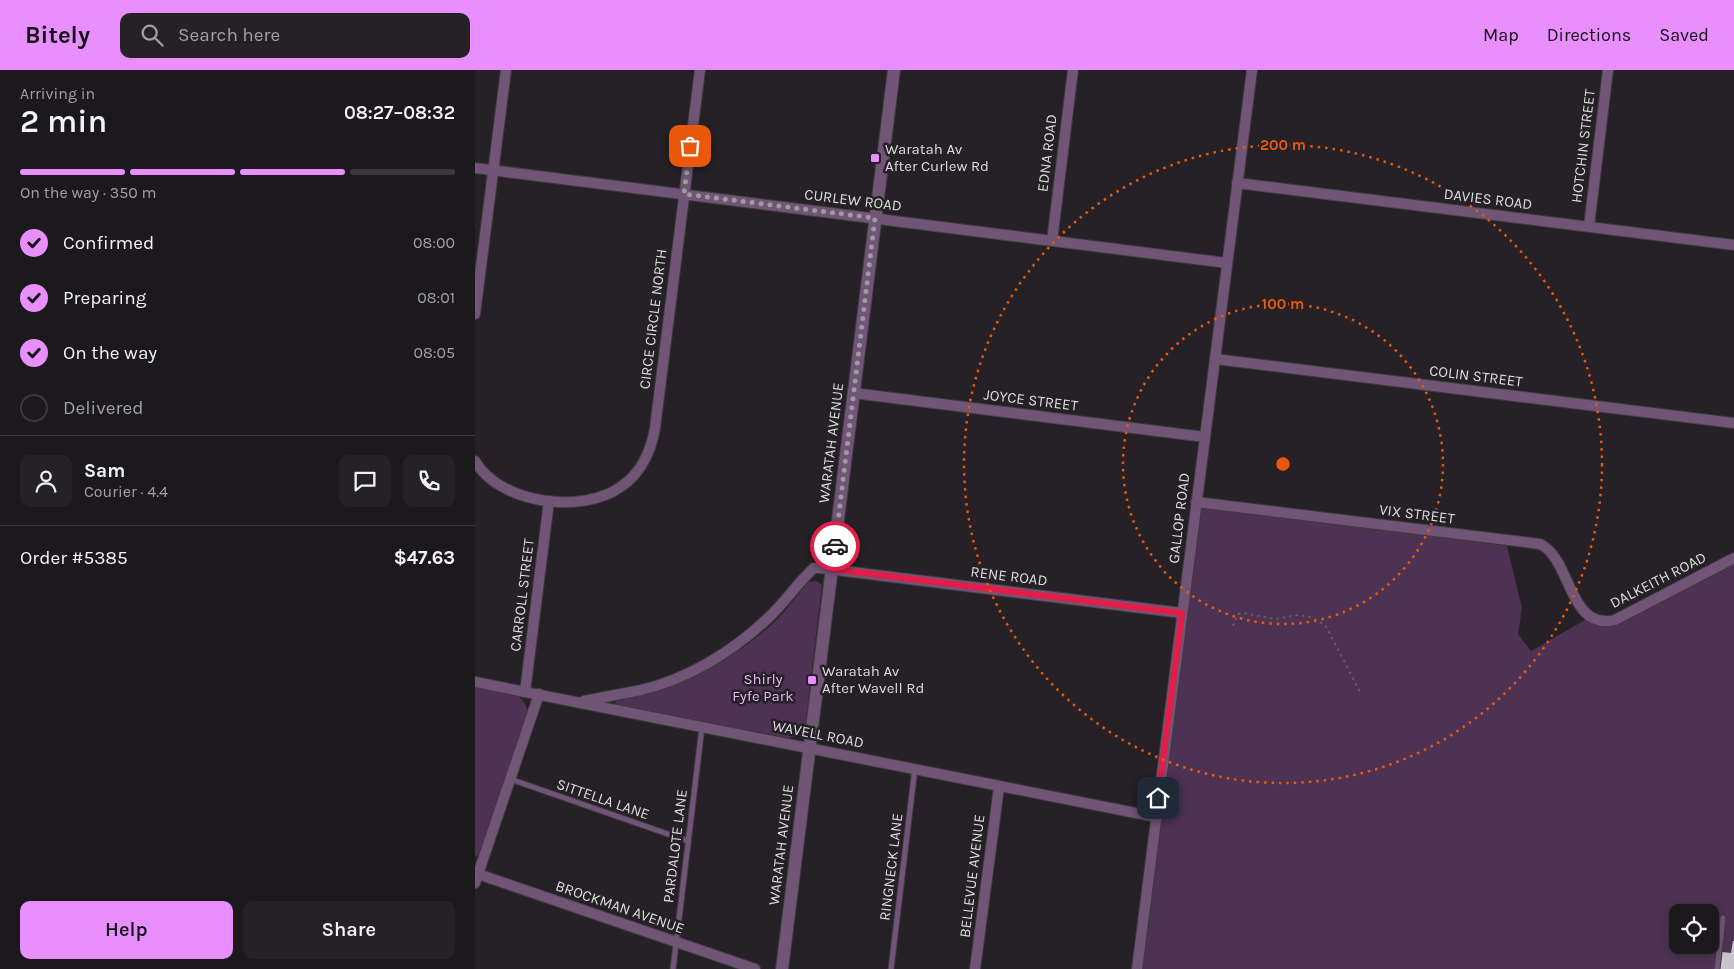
<!DOCTYPE html>
<html lang="en">
<head>
<meta charset="utf-8">
<style>
	body { margin:0; font-family:Karla,sans-serif; background:#252225; color:#f1f3f6; height:100vh; display:flex; flex-direction:column; font-size:19px; white-space:nowrap }
	* { box-sizing:border-box; margin:0 }
	p { font-size:16px; color:#a0a0a3 }
	.icon { flex:none; width:28px; height:28px; fill:none; stroke:currentColor; stroke-width:2; stroke-linecap:round; stroke-linejoin:round }
	.map { position:relative; flex:1; overflow:hidden }
	.drawer { display:flex; flex-direction:column; background:#1c191c; width:475px }
	.drawer>* { flex:none }
	.buttons { position:absolute; left:1194px; top:834px; display:grid; gap:10px }
	.buttons a { display:grid; place-items:center; width:50px; height:50px; border-radius:10px; background:#1c191c; box-shadow:0 2px 8px #0003,0 0 0 1px #3a383b; font-size:25px }
	.pin { position:absolute; display:grid; place-items:center; width:42px; height:42px; color:#fff; margin:-21px; border-radius:10px; box-shadow:0 2px 8px #0006 }
	.courier { position:absolute; display:grid; place-items:center; width:50px; height:50px; margin:-25px; border:4px solid #e11d48; border-radius:50%; background:#fff; color:#222; box-shadow:0 1px 6px #0007 }
	.overview em { font-style:normal; font-weight:600 }
	.overview div { display:flex; flex-direction:column-reverse }
	.overview { display:flex; align-items:center; justify-content:space-between; height:85px; padding:0 20px }
	h1 { font-size:32px; font-weight:600; line-height:38px }
	.bar { display:grid; grid-template-columns:repeat(4,1fr); gap:8px 5px; align-content:center; height:60px; padding:0 20px }
	.bar i { height:6px; border-radius:4px; background:#3a383b }
	.bar .active { background:#e88eff }
	.bar p { grid-column:span 4 }
	.line { display:flex; align-items:center; gap:12px; padding:0 20px; border-top:1px solid #3a383b }
	.line div { flex:1 }
	.round { display:grid; place-items:center; flex:none; width:52px; height:52px; border-radius:10px; background:#252225 }
	ol { padding:0 20px; list-style:none }
	li { display:flex; align-items:center; gap:15px; height:55px }
	li p { margin-inline-start:auto }
	li .icon { padding:5px; border-radius:50%; background:#e88eff; color:#111; stroke-width:4 }
	li:last-child { color:#a0a0a3 }
	li i { width:28px; height:28px; border:2px solid #3a383b; border-radius:50% }
	.action { display:flex; gap:10px; margin-top:auto; padding:10px 20px }
	.action a { flex:1; height:58px; border-radius:10px; background:#e88eff; color:#111; font-size:20px; font-weight:600; line-height:58px; text-align:center }
	.action a+a { background:#252225; color:#f1f3f6 }
	header { display:flex; align-items:center; gap:30px; box-sizing:border-box; height:70px; padding:0 25px; background:#e88eff; color:#111 }
	header strong { font-size:24px }
	nav { display:flex; gap:28px; margin-inline-start:auto; font-size:18px }
	.search { width:350px; height:45px; background:#252225; display:flex; align-items:center; gap:12px; box-sizing:border-box; padding:0 18px; border-radius:10px; color:#a0a0a3; font-size:19px }
	main { display:flex; flex:1; min-height:0 }
	.map>svg:first-child { display:block }
	.green { fill:#4d3253; fill-rule:evenodd }
	.building { fill:#c9c4cb }
	.lines { fill:none; stroke-linecap:round; stroke-linejoin:round }
	.service-casing { stroke:#3f3b40; stroke-width:7 }
	.minor-casing { stroke:#3f3b40; stroke-width:12 }
	.tertiary-casing { stroke:#3f3b40; stroke-width:14 }
	.path { stroke:#615e62; stroke-width:2; stroke-dasharray:2.5 4; stroke-linecap:butt }
	.service { stroke:#705576; stroke-width:5 }
	.minor { stroke:#705576; stroke-width:10 }
	.tertiary { stroke:#705576; stroke-width:12 }
	.done { stroke:#9d9b9e; stroke-width:5; stroke-dasharray:0 9 }
	.route { stroke:#e11d48; stroke-width:6 }
	.ring { fill:none; stroke:#e8590c; stroke-width:2.5; stroke-dasharray:2.5 5 }
	.poi-dot { fill:#e88eff; stroke:#252126; stroke-width:2 }
	.labels { text-anchor:middle; stroke-width:5; stroke-linejoin:round; paint-order:stroke }
	.street-label { font-size:15px; fill:#dedcdf; stroke:#252126 }
	.poi-label { font-size:15px; fill:#dedcdf; stroke:#252126; text-anchor:start }
	.park-label { font-size:15px; fill:#e9b5f6; stroke:#252126 }
	.centre { fill:#e8590c; stroke:#252126; stroke-width:2.5 }
	.ring-label { font-size:15px; text-anchor:middle; font-weight:bold; fill:#e8590c; stroke:#252126; stroke-width:5; stroke-linejoin:round; paint-order:stroke }
</style>
</head>
<body>
<header>
<strong>Bitely</strong>
<div class="search"><svg class="icon" aria-label="search" viewBox="0 0 24 24"><circle cx="10" cy="10" r="6"/><path d="M15 15l6 6"/></svg>Search here</div>
<nav><a>Map</a><a>Directions</a><a>Saved</a></nav>
</header>
<main>
<section class="drawer">
<div class="overview"><div><h1>2 min</h1><p>Arriving in</p></div><em>08:27–08:32</em></div>
<div class="bar"><i class="active"></i><i class="active"></i><i class="active"></i><i></i><p>On the way · 350 m</p></div>
<ol>
<li><svg class="icon" aria-label="check" viewBox="0 0 24 24"><path d="M5 12l5 5 9-10"/></svg>Confirmed<p>08:00</p></li>
<li><svg class="icon" aria-label="check" viewBox="0 0 24 24"><path d="M5 12l5 5 9-10"/></svg>Preparing<p>08:01</p></li>
<li><svg class="icon" aria-label="check" viewBox="0 0 24 24"><path d="M5 12l5 5 9-10"/></svg>On the way<p>08:05</p></li>
<li><i></i>Delivered</li>
</ol>
<div class="line" style="height:90px"><a class="round"><svg class="icon" aria-label="person" viewBox="0 0 24 24"><circle cx="12" cy="8" r="4"/><path d="M4 21q1-7 8-7t8 7"/></svg></a><div><b>Sam</b><p>Courier · 4.4</p></div><a class="round"><svg class="icon" aria-label="chat" viewBox="0 0 24 24"><path d="M4 5h16v11H9l-5 4z"/></svg></a><a class="round"><svg class="icon" aria-label="phone" viewBox="0 0 24 24"><path d="M5 4h4l2 5-3 2q2 4 5 5l2-3 5 2v4C11 20 4 13 5 4z"/></svg></a></div>
<div class="line" style="height:65px"><div>Order #5385</div><b>$47.63</b></div>
<div class="action"><a>Help</a><a>Share</a></div>
</section>
<div class="map">
<svg width="1259" height="899" viewBox="0 0 1259 899">
	<rect width="100%" height="100%" fill="#252126"/>
	<g class="green">
		<path d="M723 434 1032 476 1047 538 1043 564 1056 581 1115 547 1128 553 1259 493V899H665ZM1202 842H1235V875H1202Z"/>
		<path d="M341 511 347 515 330 658 325 665 314 668 140 635 141 631C159 627 179 623 197 616 235 601 281 573 309 542 317 532 325 522 333 512Z"/>
		<path d="M0 617C22 621 56 619 52 648L5 783 0 787Z"/>
	</g>
	<path class="building" d="M1258 871H1259V899H1245L1247 882 1256 883Z"/>
	<g class="lines">
		<g class="service-casing">
			<g id="service">
				<path d="M35 709 213 771"/>
				<path d="M198 899 227 657"/>
				<path d="M416 899 440 698"/>
				<path d="M1242 899 1248 848"/>
			</g>
		</g>
		<g class="minor-casing">
			<g id="minor">
				<path d="M0 98 752 193"/>
				<path d="M762 113 1259 175"/>
				<path d="M1114 156 1133 0"/>
				<path d="M577 171 598 0"/>
				<path d="M0 244 31 0"/>
				<path d="M740 289 1259 353"/>
				<path d="M378 323 730 367"/>
				<path d="M0 391C25 434 108 445 147 416 167 402 176 381 180 358L225 0"/>
				<path d="M721 432 1065 474C1097 489 1093 561 1140 550L1259 488"/>
				<path d="M0 612 681 747"/>
				<path d="M50 622 74 431"/>
				<path d="M109 631C128 627 147 624 166 620 213 609 257 582 292 549 309 534 322 513 339 498H345L707 543"/>
				<path d="M0 803 280 899"/>
				<path d="M0 813 64 624"/>
				<path d="M500 899 524 717"/>
				<path d="M662 899 777 0"/>
			</g>
		</g>
		<g class="tertiary-casing">
			<path id="tertiary" d="M307 899 419 0"/>
		</g>
		<path class="path" d="M758 556 763 544 768 543 801 549 822 545 836 547 850 555 854 562 885 622"/>
		<use href="#service" class="service"/>
		<use href="#minor" class="minor"/>
		<use href="#tertiary" class="tertiary"/>
	</g>
	<g class="lines">
		<path class="done" d="M215 76 209 124 400 148 360 476"/>
		<path class="route" d="M360 476 357 499 707 543 683 728"/>
	</g>
	<g class="ring">
		<circle cx="808" cy="394" r="160"/>
		<circle cx="808" cy="394" r="319"/>
	</g>
	<g class="poi-dot">
		<rect x="395" y="83" width="10" height="10" rx="2.5"/>
		<rect x="332" y="605" width="10" height="10" rx="2.5"/>
	</g>
	<g class="labels">
		<g class="street-label">
			<text transform="translate(1108 76) rotate(-83)" y="5">HOTCHIN STREET</text>
			<text transform="translate(572 83) rotate(-83)" y="5">EDNA ROAD</text>
			<text transform="translate(1013 129) rotate(7)" y="5">DAVIES ROAD</text>
			<text transform="translate(378 130) rotate(7)" y="5">CURLEW ROAD</text>
			<text transform="translate(178 249) rotate(-83)" y="5">CIRCE CIRCLE NORTH</text>
			<text transform="translate(1001 306) rotate(7)" y="5">COLIN STREET</text>
			<text transform="translate(556 330) rotate(7)" y="5">JOYCE STREET</text>
			<text transform="translate(356 373) rotate(-83)" y="5">WARATAH AVENUE</text>
			<text transform="translate(942 444) rotate(7)" y="5">VIX STREET</text>
			<text transform="translate(704 448) rotate(-83)" y="5">GALLOP ROAD</text>
			<text transform="translate(534 506) rotate(7)" y="5">RENE ROAD</text>
			<text transform="translate(1183 510) rotate(-27)" y="5">DALKEITH ROAD</text>
			<text transform="translate(47 525) rotate(-83)" y="5">CARROLL STREET</text>
			<text transform="translate(343 664) rotate(11)" y="5">WAVELL ROAD</text>
			<text transform="translate(128 729) rotate(19)" y="5">SITTELLA LANE</text>
			<text transform="translate(306 775) rotate(-83)" y="5">WARATAH AVENUE</text>
			<text transform="translate(200 776) rotate(-83)" y="5">PARDALOTE LANE</text>
			<text transform="translate(416 797) rotate(-83)" y="5">RINGNECK LANE</text>
			<text transform="translate(497 806) rotate(-83)" y="5">BELLEVUE AVENUE</text>
			<text transform="translate(145 837) rotate(19)" y="5">BROCKMAN AVENUE</text>
		</g>
		<g class="poi-label">
			<text x="410" y="84">Waratah Av<tspan x="410" dy="17">After Curlew Rd</tspan></text>
			<text x="347" y="606">Waratah Av<tspan x="347" dy="17">After Wavell Rd</tspan></text>
		</g>
		<g class="park-label">
			<text x="288" y="614">Shirly<tspan x="288" dy="17">Fyfe Park</tspan></text>
		</g>
	</g>
	<circle cx="808" cy="394" r="8" class="centre"/>
	<g class="ring-label">
		<text x="808" y="80">200 m</text>
		<text x="808" y="239">100 m</text>
	</g>
</svg>
<div class="buttons">
<a><svg class="icon" aria-label="locate" viewBox="0 0 24 24"><circle cx="12" cy="12" r="6"/><path d="M12 2v4M12 18v4M2 12h4M18 12h4"/></svg></a>
</div>
<div class="pin" style="left:215px;top:76px;background:#ea580c"><svg class="icon" aria-label="bag" viewBox="0 0 24 24"><path d="M5 8h14l-1 12H6zM9 8a3 3 0 0 1 6 0"/></svg></div>
<div class="pin" style="left:683px;top:728px;background:#1f2937"><svg class="icon" aria-label="home" viewBox="0 0 24 24"><path d="M3 11l9-7 9 7M6 9v11h12V9"/></svg></div>
<div class="courier" style="left:360px;top:476px"><svg class="icon" aria-label="car" viewBox="0 0 24 24"><path d="M5 17H2v-5l4-1 3-4h7l3 4 3 1v5h-3M9 17h6M6 11h13"/><circle cx="7" cy="17" r="2"/><circle cx="17" cy="17" r="2"/></svg></div>
</div>
</main>
</body>
</html>
